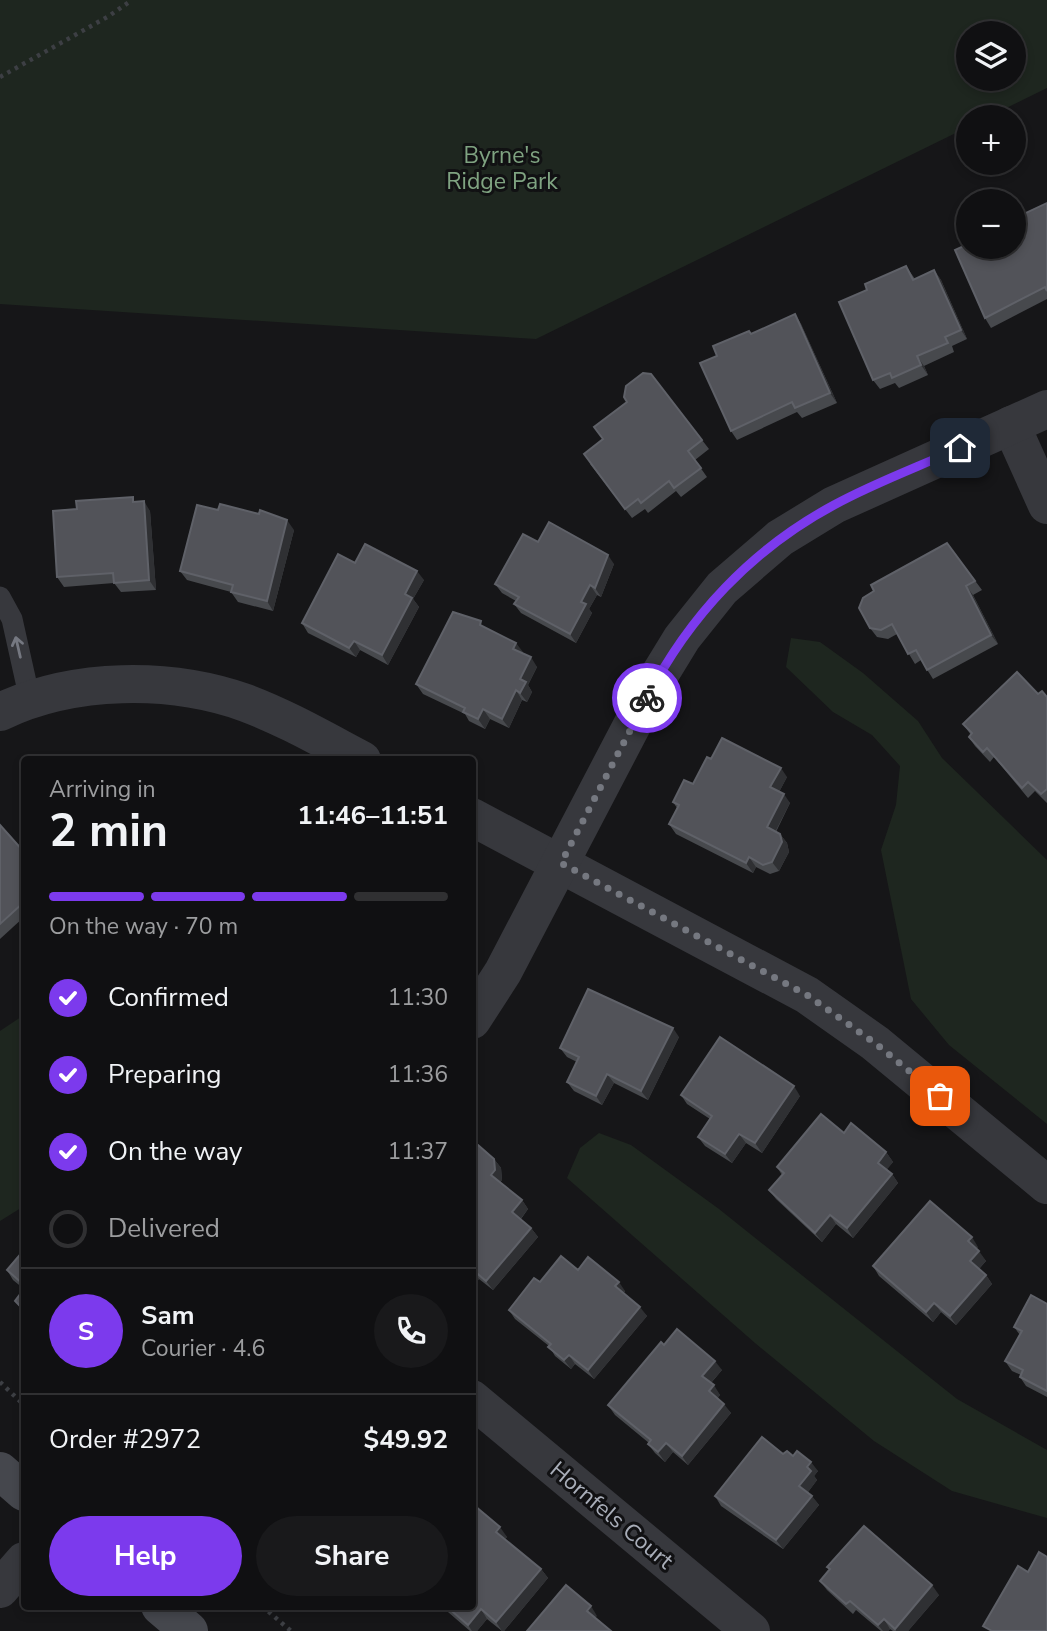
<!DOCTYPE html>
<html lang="en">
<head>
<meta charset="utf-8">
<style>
	body { margin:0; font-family:"Nunito Sans",sans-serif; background:#19191b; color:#f1f3f6; height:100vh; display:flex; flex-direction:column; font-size:26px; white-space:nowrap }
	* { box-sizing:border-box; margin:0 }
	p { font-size:23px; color:#9c9d9f }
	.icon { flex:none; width:38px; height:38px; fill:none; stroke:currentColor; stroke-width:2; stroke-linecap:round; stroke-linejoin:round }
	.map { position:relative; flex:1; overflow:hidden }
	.drawer { position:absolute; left:21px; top:756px; width:455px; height:854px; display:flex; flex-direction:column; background:#101012; border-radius:7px; box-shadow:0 4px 10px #0003,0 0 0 2px #303032 }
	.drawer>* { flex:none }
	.controls { position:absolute; left:956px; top:21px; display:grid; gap:14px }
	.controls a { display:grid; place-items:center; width:70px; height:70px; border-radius:50%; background:#101012; box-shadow:0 4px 10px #0003,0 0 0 2px #303032; font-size:35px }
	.pin { position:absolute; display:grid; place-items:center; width:60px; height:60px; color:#fff; margin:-30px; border-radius:14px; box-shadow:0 4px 10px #0006 }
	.courier { position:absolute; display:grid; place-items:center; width:70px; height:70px; margin:-35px; border:5px solid #7c3aed; border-radius:50%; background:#fff; color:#222; box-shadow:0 2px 9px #0007 }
	.headline em { font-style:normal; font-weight:700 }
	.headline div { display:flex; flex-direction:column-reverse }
	.headline { display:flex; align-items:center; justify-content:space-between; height:119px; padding:0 28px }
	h1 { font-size:46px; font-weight:700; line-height:52px }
	.bar { display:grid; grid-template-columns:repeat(4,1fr); gap:10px 7px; align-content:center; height:84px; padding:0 28px }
	.bar i { height:9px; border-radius:5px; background:#303032 }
	.bar .selected { background:#7c3aed }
	.bar p { grid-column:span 4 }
	.line { display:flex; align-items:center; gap:18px; padding:0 28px; border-top:2px solid #303032 }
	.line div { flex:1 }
	.round { display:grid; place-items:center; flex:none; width:74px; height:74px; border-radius:37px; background:#19191b }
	ol { padding:0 28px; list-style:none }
	li { display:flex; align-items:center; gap:21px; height:77px }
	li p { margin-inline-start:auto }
	li .icon { padding:7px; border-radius:50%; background:#7c3aed; color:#fff; stroke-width:4 }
	li:last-child { color:#9c9d9f }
	li i { width:38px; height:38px; border:4px solid #303032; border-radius:50% }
	.primary-button { display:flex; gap:14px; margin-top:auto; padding:14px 28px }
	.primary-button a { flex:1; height:80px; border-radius:42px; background:#7c3aed; color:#fff; font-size:28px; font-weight:700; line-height:80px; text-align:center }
	.primary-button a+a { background:#19191b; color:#f1f3f6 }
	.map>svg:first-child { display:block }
	.green { fill:#1e261f; fill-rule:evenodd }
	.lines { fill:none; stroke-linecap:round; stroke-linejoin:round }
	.path { stroke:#3d3f44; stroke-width:4.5; stroke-dasharray:3.5 5; stroke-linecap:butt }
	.lane { stroke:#37383d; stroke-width:21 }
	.street { stroke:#37383d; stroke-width:38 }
	.secondary { stroke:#45474d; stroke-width:38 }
	.wall { fill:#47494d }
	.shaded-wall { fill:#2f3033 }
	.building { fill:#525359; stroke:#5f6168; stroke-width:2 }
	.oneway { stroke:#757881 }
	.done { stroke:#757880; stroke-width:7; stroke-dasharray:0 12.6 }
	.route { stroke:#7c3aed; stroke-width:9 }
	.labels { text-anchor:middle; stroke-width:6; stroke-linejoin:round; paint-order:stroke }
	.park-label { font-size:23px; fill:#7fa381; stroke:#111113 }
	.street-label { font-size:23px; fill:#a8adb8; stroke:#111113 }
</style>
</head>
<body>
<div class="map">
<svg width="1047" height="1631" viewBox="0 0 1047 1631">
	<rect width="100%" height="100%" fill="#161618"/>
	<g class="green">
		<path d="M0 0H1047V88L988 117H968V127L536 339 0 304ZM1013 33V79H968V33Z"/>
		<path d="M791 638 820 642 863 673 918 721 942 758 1047 860V1124L949 1045 911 999 881 850 896 805 900 766 872 735 833 712 786 667Z"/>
		<path d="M24 1015V1206L0 1221V1031Z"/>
		<path d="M599 1133 631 1145 719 1209 957 1399 1047 1450V1518L952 1491 874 1441 755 1343 567 1178 580 1148Z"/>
	</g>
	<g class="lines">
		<g class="path">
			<path d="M0 77 109 16 132 0"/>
			<path d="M0 1382 24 1405"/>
			<path d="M262 1606 291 1631"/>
		</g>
		<path class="lane" d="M0 597 12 619 30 700"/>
		<g class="street">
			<path d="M1011 425 1047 505"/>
			<path d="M0 712C73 677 170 676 246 703 286 718 324 740 362 760"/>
			<path d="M472 817 807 995 875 1043 1047 1185"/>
			<path d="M472 1020 503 972 652 687 682 638 722 588 780 538 834 505 1047 409"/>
			<path d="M472 1399 751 1631"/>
			<path d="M0 1589 24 1561"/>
		</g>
		<g class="secondary">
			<path d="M0 1471 24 1492"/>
			<path d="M160 1606 189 1631"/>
		</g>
	</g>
	<g class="wall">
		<path d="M1047 203V299L991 328 985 318Z"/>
		<path d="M906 266 915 279 934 270 941 280 967 339 952 346 954 352 924 366 928 375 899 388 895 383 880 389 873 380 867 290Z"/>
		<path d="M795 314 801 324 837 403 802 418 797 412 737 440 731 431 717 356 751 334Z"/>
		<path d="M702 440 709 449 695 460 707 477 681 497 676 491 648 513 645 509 632 518 590 464Z"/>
		<path d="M136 502 150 511 156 590 121 592 114 583 64 587 57 577 77 509Z"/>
		<path d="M294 530 273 611 238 602 231 592 187 580 180 571Z"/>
		<path d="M538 542 614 564 601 597 597 595 589 609 592 613 576 643 521 613 514 604 516 601 502 593 495 584Z"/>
		<path d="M947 543 982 590 973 595 998 644 933 679 921 660 915 664 897 634 888 639 877 637 870 628 874 591Z"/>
		<path d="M355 563 424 580 413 599 419 607 388 665 360 650 356 657 308 633 302 623Z"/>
		<path d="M486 628 516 643 522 653 537 667 528 685 532 692 527 702 522 700 509 728 490 719 485 729 469 721 465 714 423 694 416 684Z"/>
		<path d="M1038 694 1047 697V803L1035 791 1028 798 994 757 990 762 975 746 969 737 971 735 963 724Z"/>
		<path d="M711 759 787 777 779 792 790 803 776 832 780 834 787 843 789 852 779 871 770 874 756 867 753 873 676 834 669 824 677 808 673 802 693 784Z"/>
		<path d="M0 825 24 852V917L0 939Z"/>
		<path d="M679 1037 648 1100 614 1083 602 1105 574 1091 567 1082 577 1062 567 1057 560 1048Z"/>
		<path d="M681 1095 800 1096 762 1153 746 1143 732 1163 705 1146 698 1137 710 1119 687 1104Z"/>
		<path d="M844 1133 886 1152 893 1162 886 1170 892 1174 898 1183 853 1238 836 1224 822 1242 776 1199 769 1190 782 1175 777 1167Z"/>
		<path d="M472 1145 494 1159 501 1168 502 1180 500 1182 522 1200 528 1209 521 1219 531 1228 538 1237 493 1290 479 1279 475 1284 472 1282Z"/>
		<path d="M978 1247 976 1249 986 1261 979 1269 986 1275 992 1284 956 1325 941 1312 933 1322 879 1276 873 1266Z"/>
		<path d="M24 1250V1313L15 1301 24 1289 13 1280 7 1270Z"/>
		<path d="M578 1270 625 1291 624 1293 647 1316 594 1379 575 1364 571 1369 555 1356 549 1346 515 1319 509 1310 540 1282Z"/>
		<path d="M1047 1304V1397L1026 1386 1020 1377 1021 1375 1012 1371 1005 1361 1020 1335 1014 1327Z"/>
		<path d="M664 1345 722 1370 711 1383 720 1395 717 1398 731 1413 688 1465 673 1452 665 1462 655 1453 648 1444 649 1443 615 1415 608 1405Z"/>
		<path d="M783 1454 793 1456 818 1471 814 1476 817 1480 808 1492 819 1505 783 1549 721 1506 715 1496Z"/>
		<path d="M472 1510 507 1537 505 1539 541 1569 548 1578 504 1631H502L487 1619 477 1631H470L441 1606H472Z"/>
		<path d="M827 1567 939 1595 908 1631H893L890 1629 888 1631H881L856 1610 853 1614 827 1590 820 1581 830 1570Z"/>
	</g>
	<g class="shaded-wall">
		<path d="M934 270 941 280 967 339 961 330Z"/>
		<path d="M795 314 801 324 837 403 830 393Z"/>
		<path d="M917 356 924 366 928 375 921 365Z"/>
		<path d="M144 501 150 511 156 590 149 580Z"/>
		<path d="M287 520 294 530 273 611 267 601Z"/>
		<path d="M608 555 614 564 601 597 595 588Z"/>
		<path d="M417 571 424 580 413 599 419 607 388 665 382 655 405 594Z"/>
		<path d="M590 585 597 595 589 609 592 613 576 643 570 634 581 602Z"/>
		<path d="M966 586 973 595 998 644 991 635Z"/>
		<path d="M354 641 360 650 356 657 349 648Z"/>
		<path d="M516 643 523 652 520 658 513 649Z"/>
		<path d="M531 657 537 667 528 685 532 692 527 702 520 693V679Z"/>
		<path d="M516 690 522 700 509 728 502 719Z"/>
		<path d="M483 709 490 719 485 729 478 719Z"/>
		<path d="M781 768 787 777 777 796 770 787Z"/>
		<path d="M784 794 790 803 773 836 767 827Z"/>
		<path d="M780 834 787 843 789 852 779 871 772 862Z"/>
		<path d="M749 857 756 867 753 873 746 863Z"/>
		<path d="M673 1028 679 1037 648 1100 641 1091Z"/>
		<path d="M607 1074 614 1083 602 1105 596 1096Z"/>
		<path d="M794 1086 800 1096 762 1153 755 1143Z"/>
		<path d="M739 1134 746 1143 732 1163 725 1154Z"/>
		<path d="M886 1152 893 1162 885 1172 878 1163Z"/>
		<path d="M494 1159 501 1168 502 1180 498 1184 491 1175Z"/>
		<path d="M892 1174 898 1183 853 1238 847 1228Z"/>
		<path d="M522 1200 528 1209 519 1221 512 1212Z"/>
		<path d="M830 1215 836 1224 822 1242 815 1233Z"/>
		<path d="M531 1228 538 1237 493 1290 486 1281Z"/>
		<path d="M972 1237 978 1247 975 1251 968 1241Z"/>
		<path d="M979 1251 986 1261 977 1271 970 1261Z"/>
		<path d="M472 1269 479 1279 475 1284 472 1281Z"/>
		<path d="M986 1275 992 1284 956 1325 950 1316Z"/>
		<path d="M619 1282 625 1291 622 1295 615 1286Z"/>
		<path d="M934 1303 941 1312 933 1322 926 1312Z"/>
		<path d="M640 1307 647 1316 594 1379 588 1370Z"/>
		<path d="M569 1355 575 1364 571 1369 564 1360Z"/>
		<path d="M715 1361 722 1370 709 1385 702 1376Z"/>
		<path d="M714 1385 720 1395 716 1401 709 1391Z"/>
		<path d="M724 1404 731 1413 688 1465 682 1456Z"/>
		<path d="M666 1443 673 1452 665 1462 658 1452Z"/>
		<path d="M811 1462 818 1471 814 1476 817 1480 806 1495 799 1486 807 1467Z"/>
		<path d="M812 1496 819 1505 783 1549 776 1540Z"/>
		<path d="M500 1527 507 1537 503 1541 496 1532Z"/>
		<path d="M541 1569 548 1578 504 1631H502L496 1622Z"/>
		<path d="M932 1585 939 1595 908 1631H896L895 1629Z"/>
		<path d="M591 1606 597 1616 593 1620 587 1611Z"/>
		<path d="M481 1609 487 1619 477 1631H472L468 1625Z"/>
		<path d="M884 1619 890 1629 888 1631H883L878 1625Z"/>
	</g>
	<g class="building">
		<path d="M1047 203V291L1045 287 985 318 955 250 968 244V247H1013V219Z"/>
		<path d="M906 266 913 280 934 270 961 330 945 337 948 343 917 356 921 365 892 378 890 373 873 380 839 302 867 290 865 284Z"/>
		<path d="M795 314 830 393 795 408 792 402 731 431 700 363 717 356 713 346 749 331 751 334Z"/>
		<path d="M643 373 651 374 702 440 688 451 701 468 674 488 669 481 641 503 638 499 625 509 584 454 603 439 594 427 627 402 624 397 626 386Z"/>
		<path d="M133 497V502L144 501 149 580 114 583 113 573 57 577 53 511 77 509 76 501Z"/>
		<path d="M220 504 259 514 260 510 287 520 267 601 231 592 233 585 180 571 197 505 218 510Z"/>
		<path d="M549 522 608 555 595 588 590 585 581 602 586 604 570 634 514 604 519 597 495 584 523 534 538 542Z"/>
		<path d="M947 543 975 581 966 586 991 635 927 670 916 650 908 654 892 624 881 630 870 628 859 608 863 598 874 591 871 585Z"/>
		<path d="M365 544 417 571 405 594 412 598 382 655 354 641 349 648 302 623 338 554 355 563Z"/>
		<path d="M453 612 481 621 480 625 516 643 513 649 531 657 520 679 526 682 520 693 516 690 502 719 483 709 478 719 463 712 465 708 416 684Z"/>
		<path d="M1017 672 1038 694 1042 691 1047 697V789L1041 794 1028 782 1022 788 987 748 983 752 969 737 972 733 963 724Z"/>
		<path d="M722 738 781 768 770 787 784 794 767 827 780 834 782 842 772 862 763 865 749 857 746 863 669 824 679 805 673 802 684 780 693 784 707 757 711 759Z"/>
		<path d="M0 825 24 852V875L20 880 24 885V902L0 924Z"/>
		<path d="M588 989 673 1028 641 1091 607 1074 596 1096 567 1082 579 1057 560 1048Z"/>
		<path d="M720 1037 794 1086 755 1143 739 1134 725 1154 698 1137 712 1116 681 1095Z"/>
		<path d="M821 1114 844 1133 851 1123 886 1152 878 1163 892 1174 847 1228 830 1215 815 1233 769 1190 784 1173 777 1167Z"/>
		<path d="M472 1145H478L494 1159 495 1170 491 1175 522 1200 512 1212 531 1228 486 1281 472 1269Z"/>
		<path d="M930 1201 972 1237 968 1241 979 1251 970 1261 986 1275 950 1316 934 1303 926 1312 873 1266Z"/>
		<path d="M24 1250V1285L7 1270Z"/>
		<path d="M561 1256 578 1270 588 1257 619 1282 615 1286 640 1307 588 1370 569 1355 564 1360 548 1347 551 1344 509 1310 534 1278 540 1282Z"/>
		<path d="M24 1289V1310L15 1301Z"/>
		<path d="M1031 1295 1047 1304V1391L1020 1377 1023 1370 1005 1361 1022 1331 1014 1327Z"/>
		<path d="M677 1329 715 1361 702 1376 714 1385 709 1391 724 1404 682 1456 666 1443 658 1452 648 1444 651 1440 608 1405 661 1342 664 1345Z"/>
		<path d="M762 1437 783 1454 787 1451 793 1456 797 1451 811 1462 807 1467 811 1471 799 1486 812 1496 776 1540 715 1496Z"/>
		<path d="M475 1506 500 1527 496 1532 541 1569 496 1622 481 1609 468 1625 446 1606H472V1510Z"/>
		<path d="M864 1526 932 1585 895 1629 884 1619 878 1625 850 1601 846 1604 820 1581 830 1569 827 1567Z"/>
		<path d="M1039 1552 1047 1557V1631H992L983 1626 1018 1566 1028 1572Z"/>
		<path d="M566 1585 591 1606 587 1611 611 1631H527Z"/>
	</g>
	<defs><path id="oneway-shaft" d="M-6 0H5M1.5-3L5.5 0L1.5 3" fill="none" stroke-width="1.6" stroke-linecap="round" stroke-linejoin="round" transform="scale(1.75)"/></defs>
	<use class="oneway" href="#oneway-shaft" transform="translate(18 647) rotate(-103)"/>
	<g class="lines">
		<path class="done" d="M647 698 561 863 807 995 875 1043 940 1096"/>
		<path class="route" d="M647 698C689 616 752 549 834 505 874 483 918 467 960 448"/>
	</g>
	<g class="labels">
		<g class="park-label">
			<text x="502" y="163">Byrne's<tspan x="502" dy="26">Ridge Park</tspan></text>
		</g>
		<g class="street-label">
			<text transform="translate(612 1515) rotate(40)" y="8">Hornfels Court</text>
		</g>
	</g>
</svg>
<div class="controls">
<a><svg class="icon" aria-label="layers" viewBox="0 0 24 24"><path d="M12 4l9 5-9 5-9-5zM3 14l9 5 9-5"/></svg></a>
<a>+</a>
<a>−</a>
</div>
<div class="pin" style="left:940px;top:1096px;background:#ea580c"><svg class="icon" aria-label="bag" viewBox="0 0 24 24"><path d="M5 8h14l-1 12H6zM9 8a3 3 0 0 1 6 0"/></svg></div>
<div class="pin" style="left:960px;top:448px;background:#1f2937"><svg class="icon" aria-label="home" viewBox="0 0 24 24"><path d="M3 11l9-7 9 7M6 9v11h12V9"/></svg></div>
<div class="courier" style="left:647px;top:698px"><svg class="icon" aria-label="bike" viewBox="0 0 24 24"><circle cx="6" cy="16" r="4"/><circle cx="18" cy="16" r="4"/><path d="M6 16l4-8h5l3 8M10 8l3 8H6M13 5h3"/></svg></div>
<section class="drawer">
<div class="headline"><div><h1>2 min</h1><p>Arriving in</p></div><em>11:46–11:51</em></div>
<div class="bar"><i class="selected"></i><i class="selected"></i><i class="selected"></i><i></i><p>On the way · 70 m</p></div>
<ol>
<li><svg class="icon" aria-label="check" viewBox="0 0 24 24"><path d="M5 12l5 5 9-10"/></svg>Confirmed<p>11:30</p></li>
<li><svg class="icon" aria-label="check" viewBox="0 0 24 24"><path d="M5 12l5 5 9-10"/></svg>Preparing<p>11:36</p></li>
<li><svg class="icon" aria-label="check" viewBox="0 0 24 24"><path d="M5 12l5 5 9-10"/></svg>On the way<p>11:37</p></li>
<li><i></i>Delivered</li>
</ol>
<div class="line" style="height:126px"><b class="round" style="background:#7c3aed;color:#fff">S</b><div><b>Sam</b><p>Courier · 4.6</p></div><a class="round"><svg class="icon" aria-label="phone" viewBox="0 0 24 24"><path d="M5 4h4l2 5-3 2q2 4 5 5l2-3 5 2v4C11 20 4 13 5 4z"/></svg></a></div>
<div class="line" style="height:91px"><div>Order #2972</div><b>$49.92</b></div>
<div class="primary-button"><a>Help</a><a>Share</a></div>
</section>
</div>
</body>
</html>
